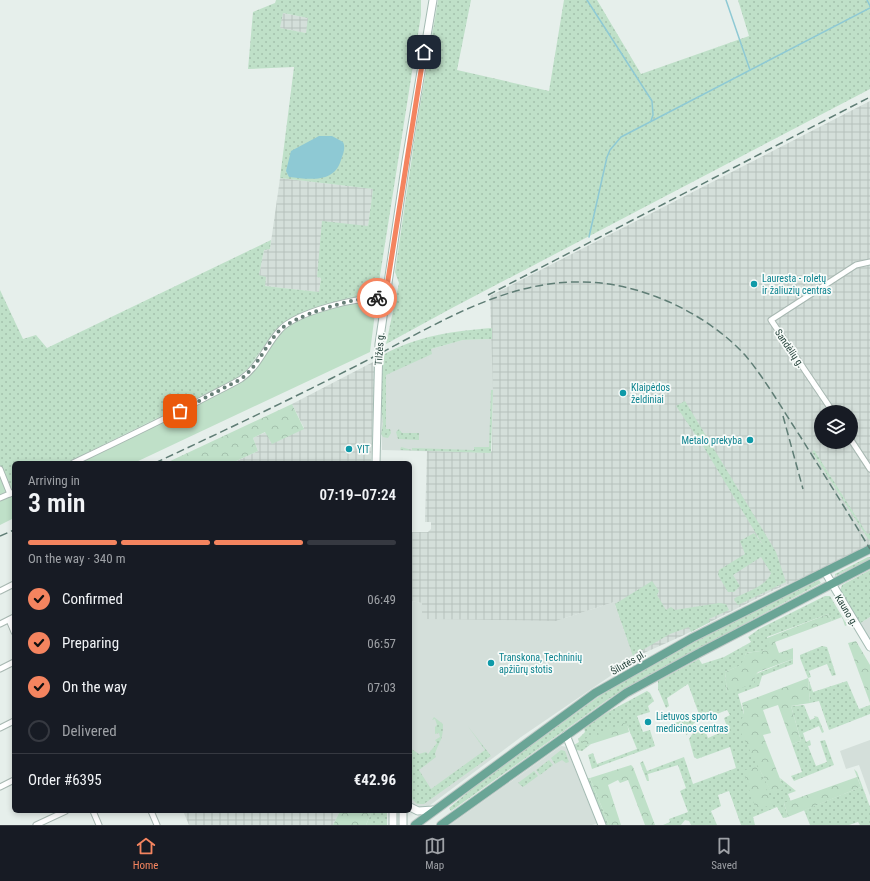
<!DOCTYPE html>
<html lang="en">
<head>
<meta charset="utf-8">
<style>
	body { margin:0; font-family:"Roboto Condensed",sans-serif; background:#242831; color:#f1f3f6; height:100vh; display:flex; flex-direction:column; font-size:15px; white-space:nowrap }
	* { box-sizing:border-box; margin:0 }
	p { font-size:13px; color:#9ea1a6 }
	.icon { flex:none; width:22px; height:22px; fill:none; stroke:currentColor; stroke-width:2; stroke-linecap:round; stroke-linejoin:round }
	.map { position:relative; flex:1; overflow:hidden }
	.panel { position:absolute; left:12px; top:461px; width:400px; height:352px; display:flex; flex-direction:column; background:#171b24; border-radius:6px; box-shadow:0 2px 6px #0003 }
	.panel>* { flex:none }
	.tools { position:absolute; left:814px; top:405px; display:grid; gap:8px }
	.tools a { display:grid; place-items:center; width:44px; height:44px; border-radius:50%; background:#171b24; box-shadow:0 2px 6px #0003; font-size:20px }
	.pin { position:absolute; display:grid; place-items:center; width:34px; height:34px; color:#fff; margin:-17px; border-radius:8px; box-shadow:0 2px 6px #0006 }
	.courier { position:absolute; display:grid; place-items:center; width:40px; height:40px; margin:-20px; border:3px solid #f4845f; border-radius:50%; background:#fff; color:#222; box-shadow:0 1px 5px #0007 }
	.summary em { font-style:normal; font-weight:600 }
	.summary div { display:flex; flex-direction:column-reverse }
	.summary { display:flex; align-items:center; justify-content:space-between; height:68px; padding:0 16px }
	h1 { font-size:26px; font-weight:600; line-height:30px }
	.bar { display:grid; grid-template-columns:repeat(4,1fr); gap:6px 4px; align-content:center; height:48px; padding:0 16px }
	.bar i { height:5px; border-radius:3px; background:#363941 }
	.bar .on { background:#f4845f }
	.bar p { grid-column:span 4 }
	.line { display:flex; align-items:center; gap:10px; padding:0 16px; border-top:1px solid #363941 }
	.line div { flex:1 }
	ol { padding:0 16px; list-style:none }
	li { display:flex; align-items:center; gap:12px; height:44px }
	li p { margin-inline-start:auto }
	li .icon { padding:4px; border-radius:50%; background:#f4845f; color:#111; stroke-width:4 }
	li:last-child { color:#9ea1a6 }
	li i { width:22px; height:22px; border:2px solid #363941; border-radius:50% }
	.dock { display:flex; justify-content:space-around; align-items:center; height:56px; border-top:1px solid #363941; background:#171b24; font-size:11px; color:#9ea1a6 }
	.dock a { display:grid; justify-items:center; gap:2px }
	.dock .on { color:#f4845f }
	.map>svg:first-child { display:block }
	.built { fill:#d4dfda }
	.industrial { fill:url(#industrial-grid); fill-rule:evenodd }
	.grass { fill:url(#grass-dots); fill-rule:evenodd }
	.forest { fill:url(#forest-crowns) }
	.garden { fill:#bfe0c8 }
	.water { fill:#8ec9d4 }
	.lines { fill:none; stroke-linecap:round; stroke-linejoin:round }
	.stream { stroke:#8ec9d4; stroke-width:1.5 }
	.street-casing { stroke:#a8b8b2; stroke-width:7 }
	.secondary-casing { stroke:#a4bbb3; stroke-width:9 }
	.primary-casing { stroke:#c2cac8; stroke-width:10 }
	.street { stroke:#fff; stroke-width:5 }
	.secondary { stroke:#fff; stroke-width:7 }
	.primary { stroke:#6aa596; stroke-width:8 }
	.rail { stroke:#5f7d75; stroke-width:1.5; stroke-dasharray:8 4; stroke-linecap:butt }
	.done { stroke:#687f78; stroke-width:4; stroke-dasharray:0 7.2 }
	.route { stroke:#f4845f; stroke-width:5 }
	.culture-dot { fill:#0f9aa8; stroke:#f7fbf9; stroke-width:1.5 }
	.labels { text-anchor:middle; stroke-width:3.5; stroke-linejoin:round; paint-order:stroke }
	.culture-label { font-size:10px; fill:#0d838f; stroke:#f7fbf9; text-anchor:start }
	.street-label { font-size:10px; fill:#24423a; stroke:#f7fbf9 }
</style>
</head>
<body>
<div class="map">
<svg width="870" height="825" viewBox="0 0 870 825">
	<defs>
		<pattern id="industrial-grid" width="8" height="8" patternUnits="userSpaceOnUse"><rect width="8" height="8" fill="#d4dfda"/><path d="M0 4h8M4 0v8" fill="none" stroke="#b6c1bc"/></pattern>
		<pattern id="grass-dots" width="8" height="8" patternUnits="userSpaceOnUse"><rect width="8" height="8" fill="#bfe0c8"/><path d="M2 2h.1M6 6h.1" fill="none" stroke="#a4c1ad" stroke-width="1.8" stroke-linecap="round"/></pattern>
		<pattern id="forest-crowns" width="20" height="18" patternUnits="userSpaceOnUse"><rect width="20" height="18" fill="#bfe0c8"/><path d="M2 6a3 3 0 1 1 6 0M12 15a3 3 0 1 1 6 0" fill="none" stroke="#a4c1ad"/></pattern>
	</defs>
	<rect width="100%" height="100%" fill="#e6efeb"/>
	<g class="built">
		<path d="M492 339 493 390 489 453 382 450V376L431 349 463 340Z"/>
		<path d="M410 588 411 601 422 603 423 619 556 621 614 602 633 656 635 654 644 653 521 737 429 806 422 809 410 806Z"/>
		<path d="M870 617V641L859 624Z"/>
		<path d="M870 740V796L859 765 846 769 840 751Z"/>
		<path d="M561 746 568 747 598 823 592 825H450Z"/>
	</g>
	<g class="industrial">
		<path d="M282 13 309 18 306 33 280 28Z"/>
		<path d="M870 101V545L822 570 776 589 682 636 644 653 635 654 633 656 614 602 556 621 422 619V603L411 601V532H428L431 529V522H425L427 451 489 453 492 451 493 391 490 296ZM821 412H851V442H821Z"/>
		<path d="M280 178 373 189 368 226 319 263 317 277 321 278 319 292 265 286 259 275 264 250 270 249Z"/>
		<path d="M375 361 371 463H232L258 451 253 438 266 432 304 428 292 404Z"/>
		<path d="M183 811H340L333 825H189Z"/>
	</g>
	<g class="grass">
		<path d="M276 0H421V15L379 282 351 297 316 309 270 338 249 367 237 378 67 463H14V489L10 491 0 465V290L23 339 36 335 47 348 271 240 270 249 264 250 259 275 266 277 265 286 319 292 321 278 317 277 322 221 368 226 373 189 280 178 294 67 248 69 253 12 275 3ZM283 13 308 18 306 33 280 28Z"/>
		<path d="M438 0H471L457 70 549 91 564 0H597L641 74 749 36 738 0H870V89L452 308 386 344 399 283 395 272 416 130Z"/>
		<path d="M492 328V339L463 340 431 349 432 354 386 375V429H390L391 433 388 438 383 437 381 434 383 424 381 402 383 355C416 336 454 331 492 328Z"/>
		<path d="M491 390H493L491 453 400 450 401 447 412 450V448L474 450V447H489Z"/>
		<path d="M685 401 776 552 786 582 738 605 734 600 735 598C746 592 767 586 771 573L761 557 733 575 740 586 734 592H728L718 575 719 570 745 554 740 541 754 533 763 545 703 446 676 406Z"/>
		<path d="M399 429 402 433H419V440L398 439 396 432Z"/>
		<path d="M814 450 867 534 870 533V539L869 540 812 452Z"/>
		<path d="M868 557H870L869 560 835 576V574Z"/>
		<path d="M870 570V617L859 624 840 591 842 585Z"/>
		<path d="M819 580 821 583 649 675 610 698 451 811 449 808 480 782 605 692 695 640Z"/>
		<path d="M652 581 659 591 657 595 666 610 671 607 675 610 719 603 726 604 729 610 709 619 710 622 691 632 689 627 670 634 639 652 637 651 633 656 615 604Z"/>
		<path d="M825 596H830L847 625 845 626 842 617 832 621 828 614 767 637 768 650 746 653 742 665 725 672 727 692 758 673 793 659V664L762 676 759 686 738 694 761 772 771 791 783 789 780 778 796 791 788 794 791 802 784 803 788 817 783 818 777 807 753 817 755 825H741L729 791 718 795 721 806 711 811 717 825H691L689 821 685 820 681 825H663L670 822 669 819 688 812 680 791 686 788 678 765 648 774 649 781H647L640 763 643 761 647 771 684 757 693 784 736 768 730 747 697 759 694 757 689 739 693 733 704 728 708 738 724 731 725 734 729 733 724 718 730 715 727 710 694 723 687 735 672 724 699 714 688 684 667 698 669 706 666 708 658 689V681L699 659 702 664 724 657 751 642 748 637 759 629Z"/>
		<path d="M822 646 827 647 836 675 832 676 827 664 809 671 811 677 808 678 813 692 847 681 859 709 870 705V714L829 730 819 701 810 703 808 678 800 658V655Z"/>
		<path d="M647 691 650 693 654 701 648 706 650 712 637 716 643 732 650 730 655 746 592 769 588 755 593 753 597 764 637 749 627 725 585 746 591 744 582 751 576 750 574 745 579 742 578 739 585 732 584 728 608 712Z"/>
		<path d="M804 705 810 720 815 718 814 716 818 717 824 732 822 733 819 726 803 733 806 742 810 740 811 745 808 746 816 766 827 762 820 741 825 740 834 765 794 781 791 776 802 772 792 744 801 741 791 706Z"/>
		<path d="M434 717 443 724C443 741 440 739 435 754L436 757 419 770 431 789 485 750 467 725 491 756 424 804H417L411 798 410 748 419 754 426 752 428 754 437 743 435 740 440 737 439 733 435 734V727L437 725 435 719 432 720Z"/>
		<path d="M561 750 565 751 569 762 566 763 562 760 555 764 551 758Z"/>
		<path d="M549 760 553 765 540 775 536 770Z"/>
		<path d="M854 769 857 772 870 807V825H860L858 822 849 825H810L804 810 861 787Z"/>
		<path d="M534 771 538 776 523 787 518 783Z"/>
		<path d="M587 778H590L609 825H605Z"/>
		<path d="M372 811H387V825H366Z"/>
	</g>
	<g class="forest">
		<path d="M292 404 304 429 272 444 265 432 253 438 258 451 232 463H166Z"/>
		<path d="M828 614 832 621 775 642 779 653 793 648V659L758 672 755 676 754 684 727 692 725 672 741 665 746 653 767 650V638Z"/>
		<path d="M856 641 870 665V703L848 643Z"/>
		<path d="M808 678 810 703 791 706 801 741 792 744 778 705 763 710 771 733 763 735 784 789 771 792 738 727 744 714 742 703Z"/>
		<path d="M624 723 627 724 629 732 585 746 582 740Z"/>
		<path d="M631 765 633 767 655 825H645L628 780 620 783 618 780 608 785 621 825H609L590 778Z"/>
		<path d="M756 766 773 804 756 810 743 771Z"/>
		<path d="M857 777 861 787 788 817 784 803Z"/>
		<path d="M340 811H372L366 825H333Z"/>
	</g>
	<g class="garden">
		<path d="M379 282 370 352 134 463H67L237 378 249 367 281 325 316 309 351 297Z"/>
		<path d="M0 465 10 491 14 489V518L0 525Z"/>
	</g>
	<path class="water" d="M319 136H332L343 142C346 148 343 154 341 160 334 184 308 179 289 177L286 171 291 151Z"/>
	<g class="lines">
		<g class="stream">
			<path d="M587 0 652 101 653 115 651 121"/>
			<path d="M726 0 750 70"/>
			<path d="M867 0 870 6"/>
			<path d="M589 237 607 157 610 150 621 137 870 8"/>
		</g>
		<g class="street-casing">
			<g id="street">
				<path d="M833 412 771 320 856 265 870 262"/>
				<path d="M851 440 870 469"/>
				<path d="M73 463C117 442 161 421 203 399 216 392 229 386 241 379 259 367 266 345 280 330 296 312 362 295 385 299"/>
				<path d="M0 469 10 494"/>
				<path d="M0 498 14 492"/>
				<path d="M0 591 14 584"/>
				<path d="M9 620 14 632"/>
				<path d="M0 624 14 617"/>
				<path d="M0 669 14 662"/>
				<path d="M0 728 14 721"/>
				<path d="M0 787 14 780"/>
				<path d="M93 811 99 825"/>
				<path d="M151 811 157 825"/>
				<path d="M36 825 66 811"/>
			</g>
		</g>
		<g class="secondary-casing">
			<g id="secondary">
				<path d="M376 463 379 344 406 161 433 0"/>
				<path d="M825 572 870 647"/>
				<path d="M566 735 602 825"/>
				<path d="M410 807 418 811 433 810"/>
				<path d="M393 811V825"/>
				<path d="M403 825V811"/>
			</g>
		</g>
		<g class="primary-casing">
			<g id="primary">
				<path d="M415 825 595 693 692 638 870 549"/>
				<path d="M441 825 626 693 699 653 870 564"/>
			</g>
		</g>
		<use href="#street" class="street"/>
		<use href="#secondary" class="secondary"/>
		<use href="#primary" class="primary"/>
		<g class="rail">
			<path d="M488 295 870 97"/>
			<path d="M783 416 803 489"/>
			<path d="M155 463C219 433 283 403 346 371 449 320 538 251 657 297 689 309 722 330 745 355 766 380 782 409 800 436 823 473 847 511 870 549"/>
			<path d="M0 536 14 530"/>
		</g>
	</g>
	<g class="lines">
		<path class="done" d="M180 411 241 379C258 366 265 346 279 331 292 316 357 296 377 298"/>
		<path class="route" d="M377 298 385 299 424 52"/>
	</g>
	<g class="culture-dot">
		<circle cx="754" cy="284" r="4"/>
		<circle cx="623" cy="393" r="4"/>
		<circle cx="750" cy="440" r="4"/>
		<circle cx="349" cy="449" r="4"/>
		<circle cx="491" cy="663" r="4"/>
		<circle cx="648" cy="722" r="4"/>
	</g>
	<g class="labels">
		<g class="culture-label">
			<text x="762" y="282">Lauresta - roletų<tspan x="762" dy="12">ir žaliuzių centras</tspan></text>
			<text x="631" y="391">Klaipėdos<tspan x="631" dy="12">želdiniai</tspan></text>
			<text x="742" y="444" text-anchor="end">Metalo prekyba</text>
			<text x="357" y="453">YIT</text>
			<text x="499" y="661">Transkona, Techninių<tspan x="499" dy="12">apžiūrų stotis</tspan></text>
			<text x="656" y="720">Lietuvos sporto<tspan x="656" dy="12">medicinos centras</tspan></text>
		</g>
		<g class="street-label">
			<text transform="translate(790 348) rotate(56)" y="4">Sandėlių g.</text>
			<text transform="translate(379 349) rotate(-86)" y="4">Tilžės g.</text>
			<text transform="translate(847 610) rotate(59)" y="4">Kauno g.</text>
			<text transform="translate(628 662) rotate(-30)" y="4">Šilutės pl.</text>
		</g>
	</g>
</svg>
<div class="tools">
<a><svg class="icon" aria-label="layers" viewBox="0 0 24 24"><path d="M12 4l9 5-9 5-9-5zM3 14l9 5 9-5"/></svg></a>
</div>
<div class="pin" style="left:180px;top:411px;background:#ea580c"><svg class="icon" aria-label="bag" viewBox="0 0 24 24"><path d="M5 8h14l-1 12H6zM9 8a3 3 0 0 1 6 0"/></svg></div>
<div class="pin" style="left:424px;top:52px;background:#1f2937"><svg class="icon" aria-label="home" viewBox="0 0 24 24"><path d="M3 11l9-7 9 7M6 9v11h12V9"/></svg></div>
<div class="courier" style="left:377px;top:298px"><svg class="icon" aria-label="bike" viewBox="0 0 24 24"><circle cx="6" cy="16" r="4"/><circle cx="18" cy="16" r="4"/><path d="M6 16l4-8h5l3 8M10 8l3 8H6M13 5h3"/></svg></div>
<section class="panel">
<div class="summary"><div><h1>3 min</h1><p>Arriving in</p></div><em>07:19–07:24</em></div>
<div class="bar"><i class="on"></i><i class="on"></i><i class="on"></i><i></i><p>On the way · 340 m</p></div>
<ol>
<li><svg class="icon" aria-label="check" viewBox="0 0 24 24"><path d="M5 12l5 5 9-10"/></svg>Confirmed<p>06:49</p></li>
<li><svg class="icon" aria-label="check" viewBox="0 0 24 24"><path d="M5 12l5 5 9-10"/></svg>Preparing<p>06:57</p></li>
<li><svg class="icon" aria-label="check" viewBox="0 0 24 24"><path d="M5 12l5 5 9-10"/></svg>On the way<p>07:03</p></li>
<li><i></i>Delivered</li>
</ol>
<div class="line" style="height:52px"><div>Order #6395</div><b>€42.96</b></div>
</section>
</div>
<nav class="dock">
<a class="on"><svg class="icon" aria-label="home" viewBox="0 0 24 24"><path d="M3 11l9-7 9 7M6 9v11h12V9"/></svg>Home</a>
<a><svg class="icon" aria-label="map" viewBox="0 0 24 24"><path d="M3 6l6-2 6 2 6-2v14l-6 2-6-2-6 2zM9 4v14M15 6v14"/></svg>Map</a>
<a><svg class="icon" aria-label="saved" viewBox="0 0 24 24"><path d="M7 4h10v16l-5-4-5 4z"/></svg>Saved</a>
</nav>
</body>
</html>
